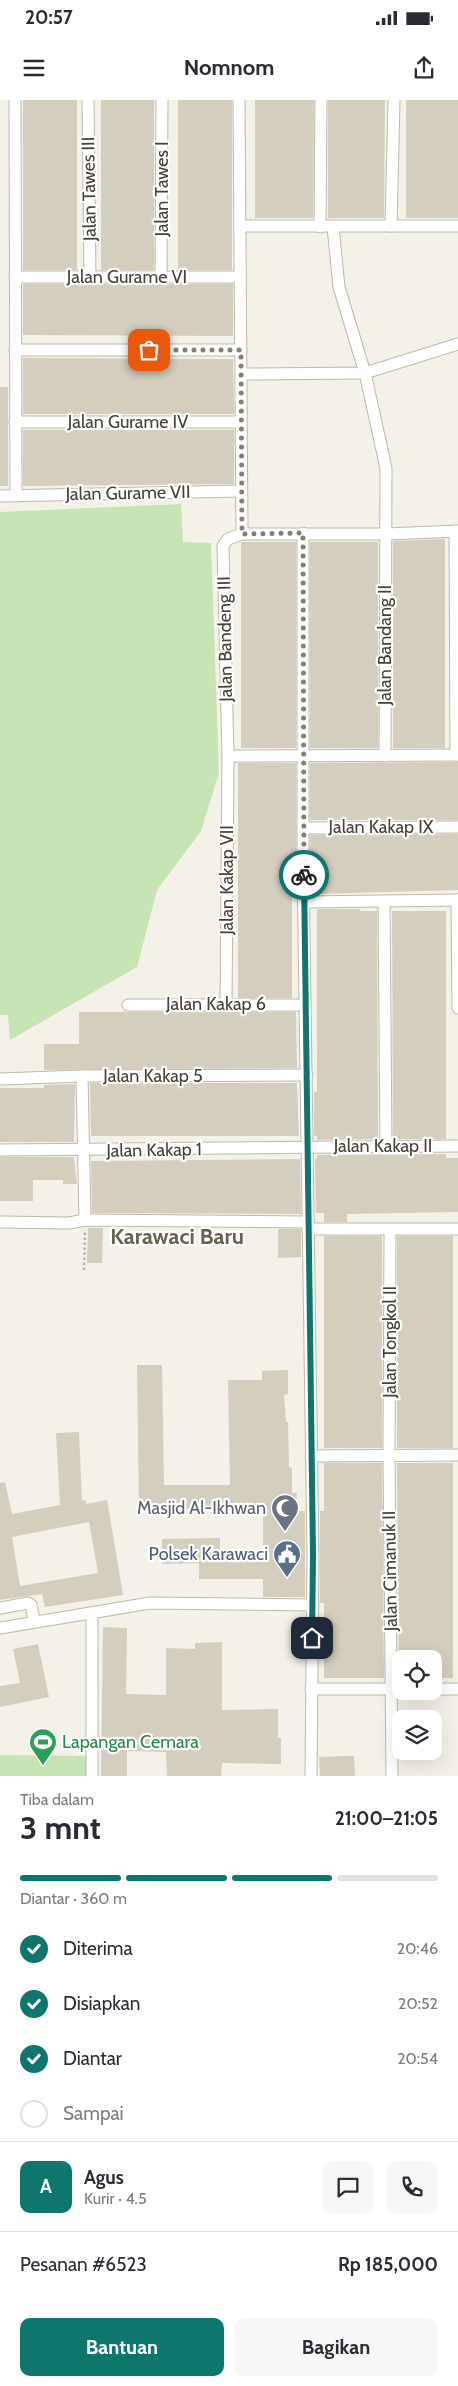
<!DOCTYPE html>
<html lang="id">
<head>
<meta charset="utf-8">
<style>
	body { margin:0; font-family:Cabin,sans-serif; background:#f7f7f7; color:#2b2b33; height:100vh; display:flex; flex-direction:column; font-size:19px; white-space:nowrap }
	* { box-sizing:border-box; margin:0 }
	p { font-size:16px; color:#7c7c81 }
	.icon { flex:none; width:28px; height:28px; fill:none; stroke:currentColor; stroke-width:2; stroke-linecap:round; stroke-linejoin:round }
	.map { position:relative; height:1676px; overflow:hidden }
	.sheet { display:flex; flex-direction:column; background:#fff; flex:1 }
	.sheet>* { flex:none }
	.tools { position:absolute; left:392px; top:1550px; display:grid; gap:10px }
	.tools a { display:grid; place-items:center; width:50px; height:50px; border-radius:10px; background:#fff; box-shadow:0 5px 20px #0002; font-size:25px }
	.pin { position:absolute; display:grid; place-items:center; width:42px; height:42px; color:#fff; margin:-21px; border-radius:10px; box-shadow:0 2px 8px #0006 }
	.courier { position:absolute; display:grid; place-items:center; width:50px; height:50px; margin:-25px; border:4px solid #0f766e; border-radius:50%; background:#fff; color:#222; box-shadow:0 1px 6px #0007 }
	.summary em { font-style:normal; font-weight:800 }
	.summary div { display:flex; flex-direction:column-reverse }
	.summary { display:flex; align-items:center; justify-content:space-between; height:85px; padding:0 20px }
	h1 { font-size:32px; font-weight:800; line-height:38px }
	.bar { display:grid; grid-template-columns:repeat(4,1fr); gap:8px 5px; align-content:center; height:60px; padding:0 20px }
	.bar i { height:6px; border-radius:4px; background:#e1e1e2 }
	.bar .selected { background:#0f766e }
	.bar p { grid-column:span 4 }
	.line { display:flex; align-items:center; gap:12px; padding:0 20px; border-top:1px solid #e1e1e2 }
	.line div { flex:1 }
	.round { display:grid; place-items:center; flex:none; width:52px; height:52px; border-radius:10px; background:#f7f7f7 }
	ol { padding:0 20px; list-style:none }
	li { display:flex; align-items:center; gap:15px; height:55px }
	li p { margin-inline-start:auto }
	li .icon { padding:5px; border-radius:50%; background:#0f766e; color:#fff; stroke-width:4 }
	li:last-child { color:#7c7c81 }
	li i { width:28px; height:28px; border:2px solid #e1e1e2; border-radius:50% }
	.action { display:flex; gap:10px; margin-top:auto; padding:10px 20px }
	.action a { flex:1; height:58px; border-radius:10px; background:#0f766e; color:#fff; font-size:20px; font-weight:800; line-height:58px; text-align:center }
	.action a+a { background:#f7f7f7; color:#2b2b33 }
	.status { display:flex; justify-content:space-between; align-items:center; height:35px; padding:0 25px; background:#fff; direction:ltr }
	.status svg { height:14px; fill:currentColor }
	header { display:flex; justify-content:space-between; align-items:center; height:65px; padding:0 20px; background:#fff; font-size:22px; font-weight:800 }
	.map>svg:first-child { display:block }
	.green { fill:#c7e4b4 }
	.building { fill:#d3cebe; fill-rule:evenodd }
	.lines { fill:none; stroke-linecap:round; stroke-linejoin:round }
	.minor-casing { stroke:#bdbaab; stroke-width:13 }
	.path { stroke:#beb79d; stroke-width:2.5; stroke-dasharray:2.5 2.5; stroke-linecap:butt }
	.minor { stroke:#fff; stroke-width:11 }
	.done { stroke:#827f75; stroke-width:5; stroke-dasharray:0 9 }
	.route { stroke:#0f766e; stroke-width:6 }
	.labels { text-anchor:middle; stroke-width:4.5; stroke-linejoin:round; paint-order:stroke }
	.street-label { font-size:18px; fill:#454237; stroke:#fff }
	.worship-label { font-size:18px; fill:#5b616d; stroke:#fff; text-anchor:end }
	.service-label { font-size:18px; fill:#4e5e75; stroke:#fff; text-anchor:end }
	.leisure-label { font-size:18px; fill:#27864d; stroke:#fff; text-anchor:start }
	.district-label { font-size:22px; font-weight:bold; fill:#67614f; stroke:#fff }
</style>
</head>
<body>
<div class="status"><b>20:57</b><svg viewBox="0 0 49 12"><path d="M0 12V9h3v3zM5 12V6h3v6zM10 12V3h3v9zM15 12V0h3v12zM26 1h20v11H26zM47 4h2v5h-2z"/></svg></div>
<header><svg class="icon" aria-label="menu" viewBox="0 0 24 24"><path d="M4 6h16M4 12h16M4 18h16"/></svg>Nomnom<svg class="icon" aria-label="share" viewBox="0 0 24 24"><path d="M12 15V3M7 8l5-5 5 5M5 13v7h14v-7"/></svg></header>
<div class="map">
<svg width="458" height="1676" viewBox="0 0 458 1676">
	<rect width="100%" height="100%" fill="#f3f1e8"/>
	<g class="green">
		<path d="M181 404 183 442 211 443 219 673 201 731 157 790 137 867 10 940 8 915H0V412Z"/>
		<path d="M0 1655 86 1656V1676H0Z"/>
	</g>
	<g class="building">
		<rect x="23" y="0" width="54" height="170"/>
		<rect x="101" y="0" width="53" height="170"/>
		<rect x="178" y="0" width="54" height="170"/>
		<path d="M255 0H314L313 118H255Z"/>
		<path d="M328 0H385L384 118H328Z"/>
		<rect x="406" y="0" width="52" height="118"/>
		<path d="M23 184H233V236L23 235Z"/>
		<path d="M23 258 233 259 234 314H23Z"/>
		<rect x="0" y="287" width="8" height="99"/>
		<path d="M23 330H234V384L23 386Z"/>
		<path d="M445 439V648H393V441Z"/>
		<rect x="241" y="442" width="55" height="206"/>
		<rect x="310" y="442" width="68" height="206"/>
		<path d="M458 662V720H310V663Z"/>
		<path d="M238 663H296V791H292V898H238Z"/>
		<path d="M458 734V790L317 794V791H311L310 735Z"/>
		<path d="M317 809H360V811H377L378 1039 317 1040V1036H314V992H317Z"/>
		<path d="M392 811H446V1039H393Z"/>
		<path d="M79 912H296L297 968 44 970V944H79Z"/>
		<path d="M90 983H297L299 1036H91Z"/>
		<path d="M75 984 74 1042H0V988H44V985Z"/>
		<path d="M446 1054V1058H458V1112L347 1114V1122H324V1113H316L315 1059H317V1055Z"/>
		<path d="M0 1057H74L77 1084H63V1080H33V1101H0Z"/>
		<path d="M300 1059 301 1114 92 1113 91 1061Z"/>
		<path d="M88 1128H103L102 1163H87Z"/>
		<path d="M278 1129H301V1157L278 1158Z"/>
		<rect x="324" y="1136" width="58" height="212"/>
		<rect x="397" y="1136" width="56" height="212"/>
		<path d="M137 1265H162L164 1385H230L228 1280H262V1271L288 1270V1294L284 1295 286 1322H288L289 1367 292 1368V1393H297L296 1411H305V1497H263V1479H199V1463L162 1464V1439L220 1438V1456L263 1457V1409H139Z"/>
		<path d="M79 1332 82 1401 85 1400 86 1404 107 1400 123 1495 45 1507 42 1494 0 1500V1383L5 1382 12 1414 60 1405 56 1333ZM89 1422 98 1473 20 1486 12 1437Z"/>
		<path d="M324 1363H382L384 1578H324V1503H320V1411H324Z"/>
		<path d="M397 1363H453V1578H434V1559H401V1578H399Z"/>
		<path d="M103 1527 127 1528 126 1594 166 1595V1548L195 1549V1543L222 1542V1610L278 1609V1638H281V1664L222 1663 221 1676H167L166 1652 127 1651V1676H101Z"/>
		<path d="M38 1544 49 1597 0 1607V1586L20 1583 13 1549Z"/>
		<path d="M347 1656H354L355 1676H320L319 1657Z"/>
	</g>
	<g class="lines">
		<g class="minor-casing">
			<g id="minor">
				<path d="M15 0 16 396"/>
				<path d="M88 0 90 178"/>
				<path d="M239 0 242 434"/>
				<path d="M240 126H458"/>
				<path d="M391 126 394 0"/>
				<path d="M320 127 321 0"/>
				<path d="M333 127 339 187 365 273 386 368 385 656"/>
				<path d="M15 177H240"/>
				<path d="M161 177 162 0"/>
				<path d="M15 250H241"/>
				<path d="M242 274 365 273 458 244"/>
				<path d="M15 322H241"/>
				<path d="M0 396 241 391"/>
				<path d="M455 431 456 655"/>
				<path d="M303 433V764L313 1455 311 1676"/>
				<path d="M228 656 458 655"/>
				<path d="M303 728 458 727"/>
				<path d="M457 800 458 908"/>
				<path d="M384 801 386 1046"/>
				<path d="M304 802 458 800"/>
				<path d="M226 904 228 656 223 446 228 439 242 434H386L458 431"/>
				<path d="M128 905H305"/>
				<path d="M82 976 85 1120"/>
				<path d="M0 979 82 976 307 975"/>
				<path d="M0 1050 458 1046"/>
				<path d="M0 1122 69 1123 85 1120 308 1122"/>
				<path d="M308 1129H458"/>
				<path d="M390 1130 389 1355 392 1676"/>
				<path d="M311 1356 458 1355"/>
				<path d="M0 1508 28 1503 31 1505 34 1520"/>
				<path d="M92 1514V1676"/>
				<path d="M0 1528 150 1503 313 1505"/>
				<path d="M311 1589H401"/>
				<path d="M434 1589H458"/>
			</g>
		</g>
		<path class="path" d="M84 1170 85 1132"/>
		<use href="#minor" class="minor"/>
	</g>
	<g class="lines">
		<path class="done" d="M149 250H241L242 434 303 433 304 775"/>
		<path class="route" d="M304 775 313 1455 312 1538"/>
	</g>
	<defs>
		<g id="mosque-pin" transform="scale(1.4375)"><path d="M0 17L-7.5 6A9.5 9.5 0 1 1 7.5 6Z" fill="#6b7280" stroke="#fff"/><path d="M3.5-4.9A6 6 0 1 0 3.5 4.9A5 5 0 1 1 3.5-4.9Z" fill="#fff"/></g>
		<g id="civic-pin" transform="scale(1.4375)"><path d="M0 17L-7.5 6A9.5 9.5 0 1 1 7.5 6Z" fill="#5c6f8a" stroke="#fff"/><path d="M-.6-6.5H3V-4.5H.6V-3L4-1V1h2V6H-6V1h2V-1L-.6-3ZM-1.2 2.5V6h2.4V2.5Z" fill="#fff"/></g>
		<g id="stadium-pin" transform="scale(1.4375)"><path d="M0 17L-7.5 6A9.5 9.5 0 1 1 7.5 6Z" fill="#2e9e5b" stroke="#fff"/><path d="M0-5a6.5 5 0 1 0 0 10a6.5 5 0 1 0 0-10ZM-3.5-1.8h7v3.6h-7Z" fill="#fff"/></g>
	</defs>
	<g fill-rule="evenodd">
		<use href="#mosque-pin" x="285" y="1408"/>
		<use href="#civic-pin" x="287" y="1454"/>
		<use href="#stadium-pin" x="43" y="1642"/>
	</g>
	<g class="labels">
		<g class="street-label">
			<text transform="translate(89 89) rotate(-91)" y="6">Jalan Tawes III</text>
			<text transform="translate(162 89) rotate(-90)" y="6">Jalan Tawes I</text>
			<text x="127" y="183">Jalan Gurame VI</text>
			<text x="128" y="328">Jalan Gurame IV</text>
			<text transform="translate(128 393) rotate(-1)" y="6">Jalan Gurame VII</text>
			<text transform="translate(225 539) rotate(-91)" y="6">Jalan Bandeng III</text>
			<text transform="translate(385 545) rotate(-90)" y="6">Jalan Bandang II</text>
			<text x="381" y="733">Jalan Kakap IX</text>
			<text transform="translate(227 780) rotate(-90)" y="6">Jalan Kakap VII</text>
			<text x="216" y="910">Jalan Kakap 6</text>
			<text x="153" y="982">Jalan Kakap 5</text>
			<text x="383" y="1052">Jalan Kakap II</text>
			<text transform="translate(154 1050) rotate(-1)" y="6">Jalan Kakap 1</text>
			<text transform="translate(390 1242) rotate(-90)" y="6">Jalan Tongkol II</text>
			<text transform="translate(390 1471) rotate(-91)" y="6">Jalan Cimanuk II</text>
		</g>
		<g class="worship-label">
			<text x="266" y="1414">Masjid Al-Ikhwan</text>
		</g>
		<g class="service-label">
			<text x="268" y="1460">Polsek Karawaci</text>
		</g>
		<g class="leisure-label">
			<text x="62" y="1648">Lapangan Cemara</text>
		</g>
		<g class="district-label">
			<text x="177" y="1144">Karawaci Baru</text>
		</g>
	</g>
</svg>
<div class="tools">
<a><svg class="icon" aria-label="locate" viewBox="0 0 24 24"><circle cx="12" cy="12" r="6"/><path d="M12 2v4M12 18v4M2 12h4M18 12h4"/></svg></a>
<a><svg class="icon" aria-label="layers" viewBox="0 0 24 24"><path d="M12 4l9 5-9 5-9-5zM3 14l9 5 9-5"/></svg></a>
</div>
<div class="pin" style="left:149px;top:250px;background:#ea580c"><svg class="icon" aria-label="bag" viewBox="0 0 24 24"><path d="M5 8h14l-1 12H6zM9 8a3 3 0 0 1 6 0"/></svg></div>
<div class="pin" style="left:312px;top:1538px;background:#1f2937"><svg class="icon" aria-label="home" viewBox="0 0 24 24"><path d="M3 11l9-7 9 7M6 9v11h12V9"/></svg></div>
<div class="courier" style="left:304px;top:775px"><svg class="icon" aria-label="bike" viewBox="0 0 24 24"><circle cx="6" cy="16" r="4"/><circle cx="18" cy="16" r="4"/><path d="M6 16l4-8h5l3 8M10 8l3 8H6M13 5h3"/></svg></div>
</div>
<section class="sheet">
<div class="summary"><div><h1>3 mnt</h1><p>Tiba dalam</p></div><em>21:00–21:05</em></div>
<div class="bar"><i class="selected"></i><i class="selected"></i><i class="selected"></i><i></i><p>Diantar · 360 m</p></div>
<ol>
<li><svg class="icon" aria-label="check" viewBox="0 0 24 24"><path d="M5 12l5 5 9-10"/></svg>Diterima<p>20:46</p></li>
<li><svg class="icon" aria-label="check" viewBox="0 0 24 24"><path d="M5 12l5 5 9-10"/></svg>Disiapkan<p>20:52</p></li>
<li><svg class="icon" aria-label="check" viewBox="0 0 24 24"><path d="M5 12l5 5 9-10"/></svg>Diantar<p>20:54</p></li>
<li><i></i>Sampai</li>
</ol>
<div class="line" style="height:90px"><b class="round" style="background:#0f766e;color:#fff">A</b><div><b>Agus</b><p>Kurir · 4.5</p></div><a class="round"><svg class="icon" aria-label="chat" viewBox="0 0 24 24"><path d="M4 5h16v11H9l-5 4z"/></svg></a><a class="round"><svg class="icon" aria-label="phone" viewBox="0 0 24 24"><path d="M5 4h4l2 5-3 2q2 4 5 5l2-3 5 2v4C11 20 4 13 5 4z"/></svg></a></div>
<div class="line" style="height:65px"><div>Pesanan #6523</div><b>Rp 185,000</b></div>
<div class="action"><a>Bantuan</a><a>Bagikan</a></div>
</section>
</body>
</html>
